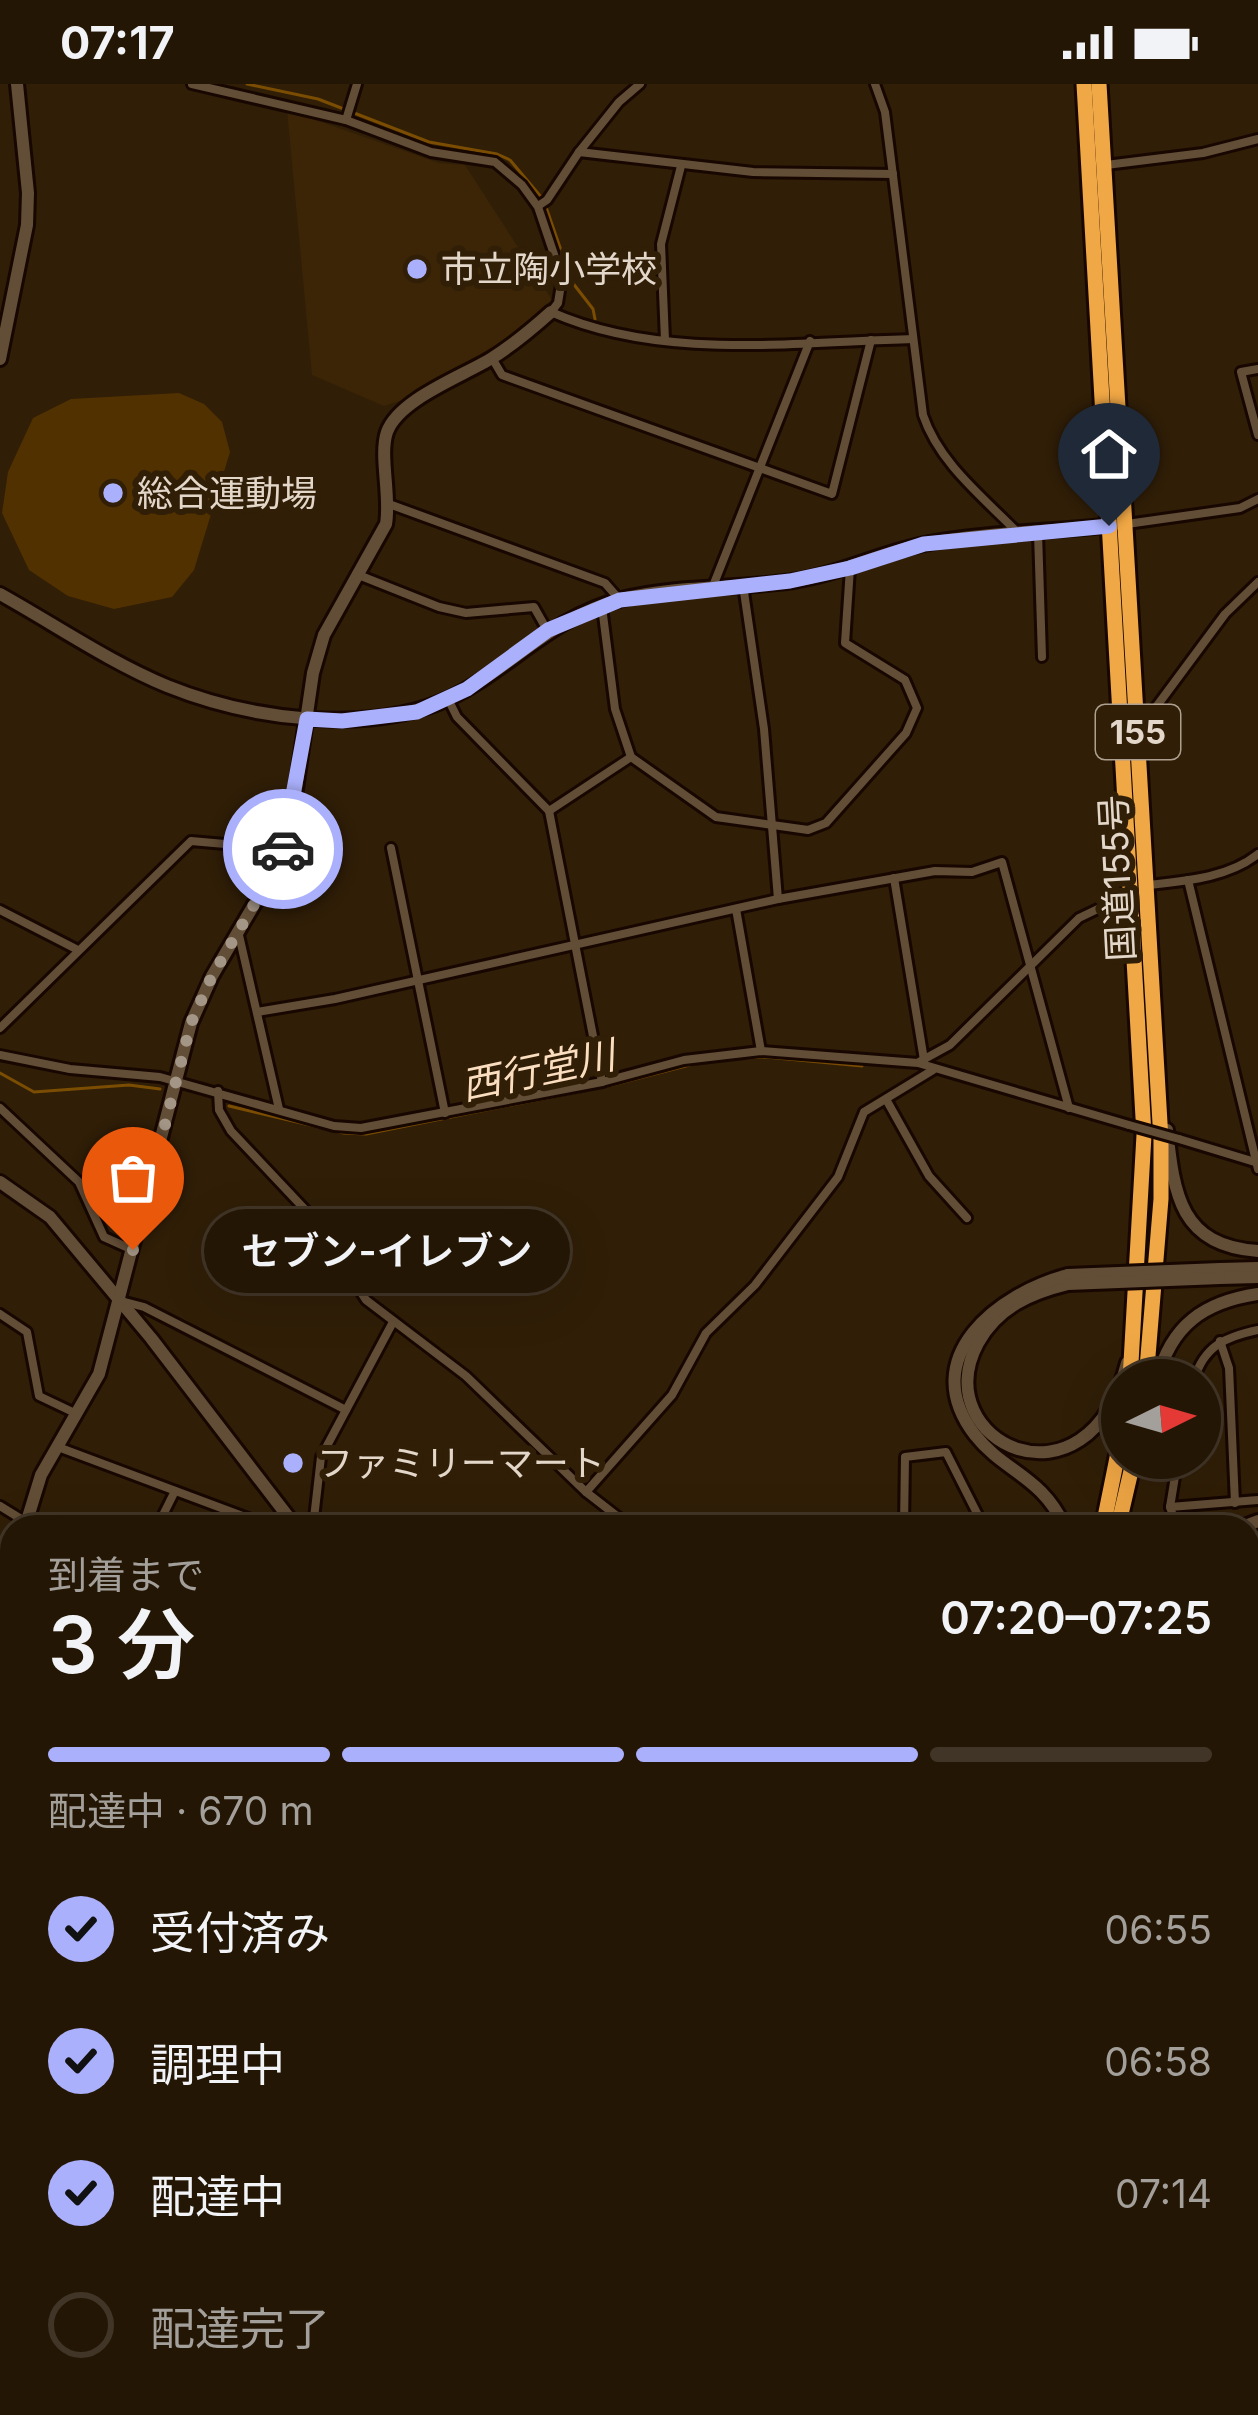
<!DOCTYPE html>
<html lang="ja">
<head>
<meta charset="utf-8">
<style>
	body { margin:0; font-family:Inter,"Noto Sans JP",sans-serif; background:#302313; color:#f1f3f6; height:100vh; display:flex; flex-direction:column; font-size:45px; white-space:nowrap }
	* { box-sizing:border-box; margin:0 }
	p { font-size:39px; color:#a39f9a }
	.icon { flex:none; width:66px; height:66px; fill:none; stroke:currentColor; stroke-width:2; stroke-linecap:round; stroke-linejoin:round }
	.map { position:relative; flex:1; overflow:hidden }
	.drawer { position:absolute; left:0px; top:1431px; width:1260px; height:900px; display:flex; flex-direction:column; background:#241605; border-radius:36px 36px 0 0; box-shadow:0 12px 48px #0002,0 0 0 3px #413527 }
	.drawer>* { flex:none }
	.needle { width:78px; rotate:85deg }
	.tools { position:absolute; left:1101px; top:1275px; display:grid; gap:24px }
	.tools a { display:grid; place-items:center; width:120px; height:120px; border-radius:50%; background:#241605; box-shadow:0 12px 48px #0002,0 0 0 3px #413527; font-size:60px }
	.pin { position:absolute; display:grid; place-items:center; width:102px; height:102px; color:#fff; margin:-123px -51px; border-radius:50% 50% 50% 0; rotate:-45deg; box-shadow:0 0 12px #0007 }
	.pin .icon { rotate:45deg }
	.courier { position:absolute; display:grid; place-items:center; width:120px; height:120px; margin:-60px; border:9px solid #aab0fb; border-radius:50%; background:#fff; color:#222; box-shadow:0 3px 15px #0007 }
	.bubble { position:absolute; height:84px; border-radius:42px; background:#241605; box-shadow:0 12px 48px #0002,0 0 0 3px #413527; font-size:39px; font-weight:600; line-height:84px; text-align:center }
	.headline em { font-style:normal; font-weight:600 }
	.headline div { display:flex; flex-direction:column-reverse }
	.headline { display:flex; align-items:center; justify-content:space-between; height:204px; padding:0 48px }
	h1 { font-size:78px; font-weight:600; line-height:90px }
	.bar { display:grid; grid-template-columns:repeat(4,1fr); gap:18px 12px; align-content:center; height:144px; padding:0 48px }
	.bar i { height:15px; border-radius:9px; background:#413527 }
	.bar .selected { background:#aab0fb }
	.bar p { grid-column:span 4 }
	ol { padding:0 48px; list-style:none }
	li { display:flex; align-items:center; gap:36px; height:132px }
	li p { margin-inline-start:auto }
	li .icon { padding:12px; border-radius:50%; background:#aab0fb; color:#111; stroke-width:4 }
	li:last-child { color:#a39f9a }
	li i { width:66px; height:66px; border:6px solid #413527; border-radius:50% }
	.status { display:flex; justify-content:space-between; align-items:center; height:84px; padding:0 60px; background:#241605; direction:ltr }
	.status svg { height:33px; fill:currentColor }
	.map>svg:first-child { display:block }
	.built { fill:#3c2506 }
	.green { fill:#523100 }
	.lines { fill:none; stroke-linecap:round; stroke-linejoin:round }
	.stream { stroke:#7a4d02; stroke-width:3 }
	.street-casing { stroke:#170700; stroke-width:14 }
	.secondary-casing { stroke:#170700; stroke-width:18 }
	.highway-casing { stroke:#170700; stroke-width:21 }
	.street { stroke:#624d36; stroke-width:8 }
	.secondary { stroke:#624d36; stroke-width:12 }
	.highway { stroke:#f0a745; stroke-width:15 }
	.street-bridge-casing { stroke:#170700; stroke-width:14; stroke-linecap:butt }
	.secondary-bridge-casing { stroke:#170700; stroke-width:18; stroke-linecap:butt }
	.street-bridge { stroke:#624d36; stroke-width:8 }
	.secondary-bridge { stroke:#624d36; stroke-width:12 }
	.done { stroke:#a49686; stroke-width:12; stroke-dasharray:0 21.6 }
	.route { stroke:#aab0fb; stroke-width:15 }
	.poi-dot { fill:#aab0fb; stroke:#301e07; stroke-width:4.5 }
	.labels { text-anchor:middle; stroke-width:12; stroke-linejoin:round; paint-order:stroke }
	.shield { fill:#301e07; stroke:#ada090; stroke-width:3 }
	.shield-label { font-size:33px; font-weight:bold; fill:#e3d7ca }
	.poi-label { font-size:36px; fill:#e3d7ca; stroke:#301e07; text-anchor:start }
	.street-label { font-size:36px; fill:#e3d7ca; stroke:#301e07 }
	.water-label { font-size:39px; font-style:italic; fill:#fadebf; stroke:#301e07 }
</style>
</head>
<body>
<div class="status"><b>07:17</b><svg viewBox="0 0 49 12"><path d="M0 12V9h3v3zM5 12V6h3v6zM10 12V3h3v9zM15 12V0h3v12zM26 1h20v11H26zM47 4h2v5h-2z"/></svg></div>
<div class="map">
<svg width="1258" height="2331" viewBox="0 0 1258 2331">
	<rect width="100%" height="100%" fill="#301e07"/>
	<g class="built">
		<path d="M287 26 439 79 465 81 552 216 488 270 400 317 384 322 312 291Z"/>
		<path d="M1248 1659 1258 1666V1917L1248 1909Z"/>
	</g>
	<path class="green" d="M179 309 204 320 222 338 230 368 194 486 172 513 114 525 68 512 29 486 2 429 8 388 33 334 71 315Z"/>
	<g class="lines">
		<g class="stream">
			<path d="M247 0 318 15 429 58 497 70 510 76 542 114"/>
			<path d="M546 123 572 198 593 225 595 235"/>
			<path d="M720 975 766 973 862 982"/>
			<path d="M0 989 34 1008 129 1001 160 1005"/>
			<path d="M229 1022 344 1049 366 1050 612 1001 705 977"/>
		</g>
		<g class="street-casing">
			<g id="street">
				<path d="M192 0 346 36 431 68 495 78 522 101 538 123 562 194 558 219 551 228C661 277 795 258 913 255"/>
				<path d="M875 0 885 28 923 331C939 379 983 413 1018 449"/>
				<path d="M346 36 357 0"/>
				<path d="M579 68 753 88 893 90"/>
				<path d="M1106 81 1203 69 1258 55"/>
				<path d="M538 122 547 116 579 68 619 18 640 0"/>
				<path d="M665 256 661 160 681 82"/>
				<path d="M492 274 502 291 832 410 871 256"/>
				<path d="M1258 285 1241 288 1258 351"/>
				<path d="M389 420 605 499 619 515"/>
				<path d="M1127 440 1240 424 1258 415"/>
				<path d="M1038 449 1042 573"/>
				<path d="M356 490 439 523 466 529 534 523 547 546"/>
				<path d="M743 501 764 645 778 815"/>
				<path d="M713 502 810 257"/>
				<path d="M602 523 615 625 631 673 716 733 808 746 826 739 906 649 917 624 905 596 845 559 850 484"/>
				<path d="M448 615 457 633 549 727 602 998"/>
				<path d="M1139 646 1225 530 1258 498"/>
				<path d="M549 727 631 673"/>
				<path d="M391 764 445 1029"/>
				<path d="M894 794 924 976"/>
				<path d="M1188 796 1258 1085"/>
				<path d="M1148 801C1185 797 1228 794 1258 770"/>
				<path d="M736 825 761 967"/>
				<path d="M0 826 78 866"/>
				<path d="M238 847 279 1025"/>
				<path d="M257 928 335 915 778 815 935 787 972 788 1002 778 1069 1024"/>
				<path d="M0 944 191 757 282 765"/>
				<path d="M0 971 70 985 160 993 334 1042 361 1044 602 998 684 976 761 967 918 979 1129 1041"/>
				<path d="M919 978 950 961 1079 834 1129 810"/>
				<path d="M218 1007 219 1026 231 1047 313 1134 366 1216 466 1292 586 1408 631 1443"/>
				<path d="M887 1017 929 1092 967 1134"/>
				<path d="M0 1024 79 1098 104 1153 133 1166"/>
				<path d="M1179 1055 1258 1079"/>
				<path d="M121 1217 144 1223 346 1326"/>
				<path d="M0 1230 27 1248 39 1312 77 1330"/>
				<path d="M1220 1257 1229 1284 1235 1419"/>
				<path d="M1194 1296C1204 1262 1225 1253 1258 1246"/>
				<path d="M58 1363 272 1443"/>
				<path d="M586 1408 672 1311 706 1249 755 1201 838 1093 864 1028 933 986"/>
				<path d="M0 1422 26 1438"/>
				<path d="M1170 1423 1258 1416"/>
				<path d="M157 1443 175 1407"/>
				<path d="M313 1443 321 1373 393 1238"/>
				<path d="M904 1443 905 1373 946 1368 984 1443"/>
				<path d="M1042 1443 1052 1438"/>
				<path d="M1177 1443 1170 1423 1178 1374"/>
				<path d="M1248 1481 1258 1477"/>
				<path d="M1248 1538 1258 1551"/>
				<path d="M1248 1603 1258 1589"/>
				<path d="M1248 1612 1258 1620"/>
				<path d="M1248 1654 1258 1661"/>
				<path d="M0 1746 12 1729"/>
				<path d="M0 1756 12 1767"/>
				<path d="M1248 1940 1258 1926"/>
				<path d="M0 1973 12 1972"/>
				<path d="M1258 2010 1253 2017 1258 2021"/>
				<path d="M1248 2085 1258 2092"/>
				<path d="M0 2109 12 2105"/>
				<path d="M1248 2153 1258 2160"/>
				<path d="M1248 2207 1258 2194"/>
				<path d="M1248 2220 1258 2228"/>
				<path d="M0 2255 12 2248"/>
				<path d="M1248 2289 1258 2296"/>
				<path d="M422 2319 435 2331"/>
				<path d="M711 2319 724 2331"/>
				<path d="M895 2319 907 2331"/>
				<path d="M136 2331 152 2319"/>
				<path d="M200 2331 228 2326 315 2331"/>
				<path d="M370 2331 387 2319"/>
				<path d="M457 2331 470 2319"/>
				<path d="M729 2331 741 2319"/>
				<path d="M801 2331 812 2319"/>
				<path d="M877 2331 888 2319"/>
				<path d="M967 2331 975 2319"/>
			</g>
		</g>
		<g class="secondary-casing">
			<g id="secondary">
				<path d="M0 275 27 141 28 109 17 0"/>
				<path d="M0 510C54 540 109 578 167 602 249 635 368 652 450 614 512 584 549 534 622 515 678 501 737 505 793 497 839 490 880 469 924 460 986 448 1051 448 1114 441"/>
				<path d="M1167 1046C1174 1110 1180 1162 1258 1167"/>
				<path d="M0 1098 50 1133 151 1254 296 1443"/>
				<path d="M1220 1185 1258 1184"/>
				<path d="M1220 1194 1258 1193"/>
				<path d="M1068 1200C1031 1209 998 1223 978 1259 925 1358 1088 1436 1127 1279"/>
				<path d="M1157 1296C1171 1241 1204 1218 1258 1210"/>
				<path d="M25 1443 41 1391 99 1290 191 939 212 892 275 785 292 732 313 589 324 551 386 440C391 412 379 371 387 348 399 315 463 292 492 274 513 261 532 245 551 228"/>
				<path d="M1065 1443C1041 1391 1005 1389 975 1351 915 1273 999 1209 1068 1191"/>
				<path d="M1242 1443 1258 1437"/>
				<path d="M0 1559 12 1515"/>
				<path d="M663 2319 676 2331"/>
				<path d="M1217 2319 1233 2331"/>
				<path d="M605 2331 616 2319"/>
				<path d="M1157 2331 1166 2319"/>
			</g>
		</g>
		<g class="highway-casing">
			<g id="highway">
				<path d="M1084 0 1144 1051 1130 1296"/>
				<path d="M1099 0 1161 1056V1115L1146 1296"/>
				<path d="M1103 1443 1122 1349"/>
				<path d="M1118 1443 1134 1374"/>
				<path d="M516 2331 528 2319"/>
				<path d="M538 2331 549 2319"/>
			</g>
		</g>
		<use href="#street" class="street"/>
		<use href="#secondary" class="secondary"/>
		<use href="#highway" class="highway"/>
		<g class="street-bridge-casing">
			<path id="street-bridge" d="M1129 1041 1179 1055"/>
		</g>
		<g class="secondary-bridge-casing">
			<g id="secondary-bridge">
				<path d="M1068 1191 1220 1185"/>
				<path d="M1068 1200 1220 1194"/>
			</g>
		</g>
		<use href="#street-bridge" class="street-bridge"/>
		<use href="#secondary-bridge" class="secondary-bridge"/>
	</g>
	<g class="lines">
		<path class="done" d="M133 1166 191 939 212 892 275 785 283 765"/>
		<path class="route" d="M283 765 307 635 342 637 417 628 467 605 548 546 620 516 790 497 850 484 924 460 1109 442"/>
	</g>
	<g class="poi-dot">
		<circle cx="417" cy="185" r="12"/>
		<circle cx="113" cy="409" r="12"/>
		<circle cx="293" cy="1379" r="12"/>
	</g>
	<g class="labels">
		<rect class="shield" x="1096" y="621" width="84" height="54" rx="9"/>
		<g class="shield-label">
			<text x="1138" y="660">155</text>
		</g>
		<g class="poi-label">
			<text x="441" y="198">市立陶小学校</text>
			<text x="137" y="422">総合運動場</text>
			<text x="317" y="1392">ファミリーマート</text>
		</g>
		<g class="street-label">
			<text transform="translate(1117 794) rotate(-93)" y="13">国道155号</text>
		</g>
		<g class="water-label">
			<text transform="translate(538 986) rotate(-12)" y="14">西行堂川</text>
		</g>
	</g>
</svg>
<div class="tools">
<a><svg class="needle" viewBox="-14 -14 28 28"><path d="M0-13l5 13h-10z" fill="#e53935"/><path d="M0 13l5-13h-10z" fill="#a39f9a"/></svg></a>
</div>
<div class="pin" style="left:133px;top:1166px;background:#ea580c"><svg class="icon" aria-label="bag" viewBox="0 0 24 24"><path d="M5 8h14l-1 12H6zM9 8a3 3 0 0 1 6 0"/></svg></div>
<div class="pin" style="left:1109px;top:442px;background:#1f2937"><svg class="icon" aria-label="home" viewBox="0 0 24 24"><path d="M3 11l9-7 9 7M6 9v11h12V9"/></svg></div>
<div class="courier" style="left:283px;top:765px"><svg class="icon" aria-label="car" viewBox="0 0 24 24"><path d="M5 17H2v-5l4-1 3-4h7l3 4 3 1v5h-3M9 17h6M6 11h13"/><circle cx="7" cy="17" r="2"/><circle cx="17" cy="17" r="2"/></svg></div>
<div class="bubble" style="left:204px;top:1125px;width:366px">セブン-イレブン</div>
<section class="drawer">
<div class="headline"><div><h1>3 分</h1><p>到着まで</p></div><em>07:20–07:25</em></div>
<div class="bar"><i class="selected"></i><i class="selected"></i><i class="selected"></i><i></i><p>配達中 · 670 m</p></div>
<ol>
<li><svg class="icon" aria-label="check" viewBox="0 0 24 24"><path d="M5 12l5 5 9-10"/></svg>受付済み<p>06:55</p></li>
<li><svg class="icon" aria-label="check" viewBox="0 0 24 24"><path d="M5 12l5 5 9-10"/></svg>調理中<p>06:58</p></li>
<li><svg class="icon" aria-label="check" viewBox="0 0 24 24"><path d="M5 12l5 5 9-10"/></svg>配達中<p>07:14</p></li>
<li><i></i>配達完了</li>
</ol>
</section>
</div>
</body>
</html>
